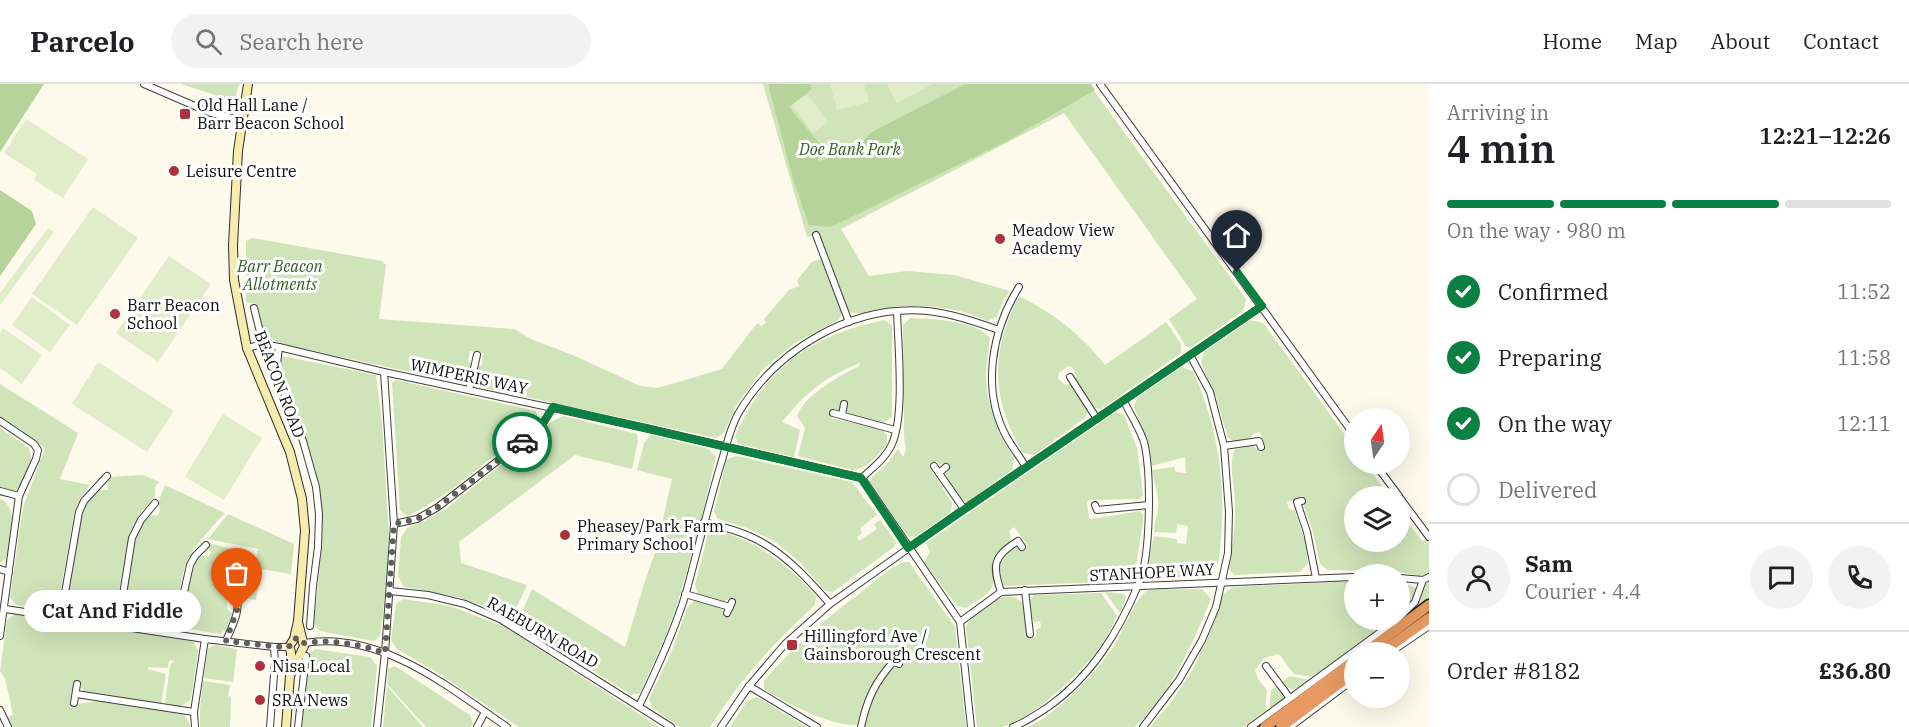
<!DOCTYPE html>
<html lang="en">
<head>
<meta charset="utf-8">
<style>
	body { margin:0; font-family:"IBM Plex Serif",serif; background:#f2f2f2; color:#202124; height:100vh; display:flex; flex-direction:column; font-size:22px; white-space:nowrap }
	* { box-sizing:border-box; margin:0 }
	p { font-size:20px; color:#757577 }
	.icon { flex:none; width:33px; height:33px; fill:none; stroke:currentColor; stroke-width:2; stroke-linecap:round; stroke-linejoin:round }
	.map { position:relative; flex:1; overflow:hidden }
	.details { display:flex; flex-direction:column; background:#fff; width:480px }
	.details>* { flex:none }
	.needle { width:39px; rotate:13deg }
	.fabs { position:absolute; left:1344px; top:324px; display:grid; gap:12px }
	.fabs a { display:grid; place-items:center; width:66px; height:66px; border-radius:50%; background:#fff; box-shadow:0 6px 24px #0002; font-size:30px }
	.pin { position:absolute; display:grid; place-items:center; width:51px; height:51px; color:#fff; margin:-62px -26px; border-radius:50% 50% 50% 0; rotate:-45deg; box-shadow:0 0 6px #0007 }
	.pin .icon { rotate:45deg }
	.courier { position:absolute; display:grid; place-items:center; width:60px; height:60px; margin:-30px; border:4px solid #0b8043; border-radius:50%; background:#fff; color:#222; box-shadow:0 2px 8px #0007 }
	.bubble { position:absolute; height:42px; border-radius:21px; background:#fff; box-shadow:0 6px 24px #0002; font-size:20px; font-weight:600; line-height:42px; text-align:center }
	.headline em { font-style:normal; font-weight:600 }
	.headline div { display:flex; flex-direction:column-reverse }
	.headline { display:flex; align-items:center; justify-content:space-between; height:102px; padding:0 18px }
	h1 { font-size:39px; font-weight:600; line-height:45px }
	.bar { display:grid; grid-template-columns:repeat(4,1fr); gap:9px 6px; align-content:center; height:72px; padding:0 18px }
	.bar i { height:8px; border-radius:4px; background:#e0e0e0 }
	.bar .active { background:#0b8043 }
	.bar p { grid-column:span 4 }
	.line { display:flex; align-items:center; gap:15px; padding:0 18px; border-top:2px solid #e0e0e0 }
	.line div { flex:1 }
	.round { display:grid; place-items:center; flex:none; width:63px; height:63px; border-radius:32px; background:#f2f2f2 }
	ol { padding:0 18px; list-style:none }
	li { display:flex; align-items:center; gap:18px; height:66px }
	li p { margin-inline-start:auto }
	li .icon { padding:6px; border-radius:50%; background:#0b8043; color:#fff; stroke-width:4 }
	li:last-child { color:#757577 }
	li i { width:33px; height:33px; border:3px solid #e0e0e0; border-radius:50% }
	header { display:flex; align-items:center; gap:36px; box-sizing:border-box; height:84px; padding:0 30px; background:#fff; border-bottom:2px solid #e0e0e0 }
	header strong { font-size:28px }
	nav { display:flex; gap:33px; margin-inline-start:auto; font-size:21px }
	.search { width:420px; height:54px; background:#f2f2f2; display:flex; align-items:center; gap:15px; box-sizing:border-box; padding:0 21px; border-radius:33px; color:#757577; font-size:22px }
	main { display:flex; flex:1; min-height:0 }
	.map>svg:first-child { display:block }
	.green { fill:#d0e4b9 }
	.forest { fill:#b5d39a }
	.pitch { fill:#e1ecca }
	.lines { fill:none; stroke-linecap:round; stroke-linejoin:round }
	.street-casing { stroke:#3e3e3e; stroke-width:8 }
	.secondary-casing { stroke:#2d2d2d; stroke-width:10 }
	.highway-casing { stroke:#1c1c1c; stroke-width:13 }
	.street { stroke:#fff; stroke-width:6 }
	.secondary { stroke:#f7ecad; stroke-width:8 }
	.highway { stroke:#e69a61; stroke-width:10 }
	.done { stroke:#605e59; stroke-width:6; stroke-dasharray:0 10.8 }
	.route { stroke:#0b8043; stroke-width:8 }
	.poi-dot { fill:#ad323b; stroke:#fff; stroke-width:2 }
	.labels { text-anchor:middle; stroke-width:6; stroke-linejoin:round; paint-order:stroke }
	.poi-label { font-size:16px; fill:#0b0b0b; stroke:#fff; text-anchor:start }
	.park-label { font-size:16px; font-style:italic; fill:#305c23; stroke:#fff }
	.street-label { font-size:16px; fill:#0b0b0b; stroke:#fff }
</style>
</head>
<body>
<header>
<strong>Parcelo</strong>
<div class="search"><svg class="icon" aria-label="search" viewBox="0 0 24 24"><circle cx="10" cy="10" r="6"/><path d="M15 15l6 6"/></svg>Search here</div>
<nav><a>Home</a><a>Map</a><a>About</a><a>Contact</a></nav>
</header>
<main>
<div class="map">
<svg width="1429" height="643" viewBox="0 0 1429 643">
	<rect width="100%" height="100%" fill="#fdf9eb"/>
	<g class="green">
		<path d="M181 0H239L234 17Z"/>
		<path d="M763 0H1089L1246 215 1243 227 1190 264 1185 261 1169 235 1197 215 1064 29 841 145 869 192 907 187 954 191 1010 207 1004 215 997 233 987 237C960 223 924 220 894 223 878 225 862 233 847 227L818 150 807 153Z"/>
		<path d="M253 154 382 177 386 181 379 235 514 245 531 255 575 272 640 302 657 304 665 302 722 285 754 243 758 239 761 242 766 239 764 235 789 206 799 202 797 196 812 178 820 175 823 178 842 229 838 236 795 259 763 285 736 322 723 350 716 354 479 303 474 295 477 284 482 280 483 269 470 267 468 276 471 281 469 293 460 299 283 260C261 252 261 242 257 220L246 218V157Z"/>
		<path d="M1019 212C1054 230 1080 249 1105 281L1166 238 1181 260V269L1101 325 1093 324 1075 297 1076 290 1072 283 1068 282 1059 289 1058 294 1065 301 1070 300 1088 327 1086 333 1034 371 1023 369C991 315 990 268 1019 212Z"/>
		<path d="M910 234C932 235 975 236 990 254L986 289 987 310 998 347 1014 375 1012 386 967 418C955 414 948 403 946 390L949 385 946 380 941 381 936 377 929 382 952 419 951 428 915 453 907 452 870 398 872 393 887 380 898 365 903 373 906 365 904 353 903 241Z"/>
		<path d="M884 236 892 241V333L883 339 849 331 846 327 848 319 842 317 839 327H832L831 334 881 345 887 351V360C878 371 867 386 852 386L798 372 805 344 797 332C805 310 840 292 859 282L860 279C826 292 805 309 782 338L800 346 794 373 738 360 735 352C765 284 812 251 884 236Z"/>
		<path d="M1250 236 1263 239 1354 363V380H1366L1389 412H1354V458H1400V428L1422 457 1426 455 1429 459V488L1423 492 1393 487 1328 486 1320 480 1313 448 1304 423 1305 419 1303 412 1287 418 1289 425 1295 427 1305 458 1308 479 1300 488 1234 491 1228 484C1233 464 1235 443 1235 422 1236 404 1227 382 1235 365L1253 362 1257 365 1265 363 1260 348 1253 350 1251 354 1234 357 1228 354 1216 313 1201 279 1204 268Z"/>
		<path d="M282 272 376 291 382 339 389 452 386 504 380 552 374 557 320 547 314 540 322 460 321 418 315 384 279 285Z"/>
		<path d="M1181 283 1193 287C1217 341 1226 395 1221 454 1220 469 1220 482 1209 492L1153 495 1146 490 1154 452 1177 455V459L1186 460 1188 442 1177 440 1176 449 1154 448C1154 440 1157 432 1158 424 1159 410 1154 399 1152 386L1174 383 1176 388 1186 389 1185 373 1152 382 1147 356 1134 323 1137 314Z"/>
		<path d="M396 296 536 327 538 335C531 347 514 356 503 365 472 389 442 416 407 432L400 426 392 299Z"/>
		<path d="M0 300 78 349 60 395 90 401 81 413 75 426 58 521 51 527 16 521 10 513 23 423 45 364 0 333Z"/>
		<path d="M1116 328 1124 331 1137 364 1143 411 1140 415 1089 416 1087 418 1089 435H1092L1140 427 1143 431V438L1135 488 1127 497 1003 502C997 494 997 478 1004 470 1007 467 1013 464 1016 462L1021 465H1027V461L1014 443 1009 447C1016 463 1000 461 994 473 988 484 998 497 990 506 985 513 974 518 966 524L957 522 924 478 930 468 926 459Z"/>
		<path d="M563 332 637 350 638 357 632 385 575 371 459 458 461 479 527 501 515 527 506 531 459 513 404 503 398 492 401 453 407 444 423 438 447 424 528 360 551 338Z"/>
		<path d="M0 344 29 364C35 377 25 391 21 404L12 408 0 405Z"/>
		<path d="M651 351 709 365 716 373 698 448 676 524 666 551 640 609 631 611 524 542 521 530 532 505 625 563 645 497 656 466 672 395 637 386 644 359Z"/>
		<path d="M736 372 852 398 877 431 860 444 862 449 857 453 859 457 877 445 874 440 880 436 896 458 895 462 833 508 825 507 801 479 774 457 747 444 718 435 714 428 727 375Z"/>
		<path d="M143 391 159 398 155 403V412L142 427 129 450 115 530 108 536 71 530 65 522 82 430 87 416 97 406H108V393Z"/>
		<path d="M165 401 225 429C213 442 197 458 189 473 177 495 183 528 165 545L129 540 123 531 137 449 148 432 153 431 157 432 160 427 158 419Z"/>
		<path d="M0 414C20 425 10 456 6 475L0 479Z"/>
		<path d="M228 430 294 460 291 490 261 485 256 516 249 515V510L222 506 228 515 227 525 233 530 226 545 220 550 184 544 180 539 191 482 198 471 208 473 211 469 208 464 209 459 236 466 232 480 254 484 258 465 208 455Z"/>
		<path d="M716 446C759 458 787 480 816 512L815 521C775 557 739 597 710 643H680L652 624 649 615 671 569 688 522 696 516 721 523 723 530 730 532 734 516 729 515 723 518 698 511 695 501 708 450Z"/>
		<path d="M909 478 955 543 966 643H865L864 640C870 619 878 602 891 584H898L902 578 889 568 885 575 886 580 868 607 857 641C832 643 785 618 764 605V597C794 562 826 534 863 507 877 496 892 479 909 478Z"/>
		<path d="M1354 497V536H1390L1312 593 1294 590 1279 570 1264 574 1255 586 1258 595 1267 606 1265 627 1244 643H1150L1171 618 1192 587 1209 551 1223 510 1233 503Z"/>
		<path d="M1429 497V516L1421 522 1418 518 1424 503Z"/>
		<path d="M1402 499 1417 504 1416 513 1406 524Z"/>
		<path d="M1202 505 1211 515C1192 561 1172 607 1135 643H1028C1057 630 1096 589 1114 562 1122 549 1136 513 1147 507 1155 504 1191 506 1202 505Z"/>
		<path d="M1105 508 1124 510 1126 514 1120 529Z"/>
		<path d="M1101 509 1117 532C1113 540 1109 549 1104 557 1088 583 1031 637 1001 643 993 643 985 643 977 643L966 543C969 534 994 515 1003 513 1011 511 1016 514 1022 518L1029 554 1036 553V546L1041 543 1040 537 1035 538 1031 533 1029 518 1034 511Z"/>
		<path d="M403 515 450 522 505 543 659 643H519L435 587 397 565 391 556 396 520Z"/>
		<path d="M15 530 193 557 198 567 191 615 180 623 165 620 170 581 174 577 169 576 168 584 148 583V585L166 590 161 620 84 608 81 603V599L74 598 70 619V621L98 617 184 630 191 643H12L8 633 13 631 5 594 0 587 7 536Z"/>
		<path d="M215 561 237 565 233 598 204 594 208 564Z"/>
		<path d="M315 565 370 573 377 582 371 643H302L310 569Z"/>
		<path d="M395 582 470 631 473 639 471 643H426L387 600 388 585Z"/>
		<path d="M1290 592 1309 596C1299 603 1291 611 1282 598Z"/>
		<path d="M203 597 230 601 228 612 231 613 230 643H200V624Z"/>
		<path d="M1278 601 1283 609V615L1269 625 1271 606Z"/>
		<path d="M387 602 423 643H383Z"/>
		<path d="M757 613 807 643H730L747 617Z"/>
	</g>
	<g class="forest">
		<path d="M0 0H44L0 68Z"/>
		<path d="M768 0H810L812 5 789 23 819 59 816 69 819 78 862 59 870 49 965 0H1091L1095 6 1007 57 831 143 809 141 793 95Z"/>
		<path d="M0 106 32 127 36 140 0 192Z"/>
	</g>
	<g class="pitch">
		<path d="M830 0H864L869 18 837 26Z"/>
		<path d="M887 0H932L897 19Z"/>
		<path d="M807 10 828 38 813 49 792 21Z"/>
		<path d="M26 35 88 75 63 114 34 96 37 90 4 69Z"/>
		<path d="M93 123 138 154 77 241 32 210Z"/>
		<path d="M48 144 54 148 0 221V209Z"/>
		<path d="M169 172 211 200 158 278 116 249Z"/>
		<path d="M32 213 70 241 50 268 12 241Z"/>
		<path d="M3 244 42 271 22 300 0 284V249Z"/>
		<path d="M98 278 174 327 147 368 72 320Z"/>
		<path d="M223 330 262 354 224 416 185 393Z"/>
	</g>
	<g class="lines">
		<g class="street-casing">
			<g id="street">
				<path d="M144 0 211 29 241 36"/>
				<path d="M1100 0 1354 351"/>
				<path d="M816 151 849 238"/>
				<path d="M1019 203C992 246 981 305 1006 352 1012 363 1020 373 1026 383"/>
				<path d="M254 224 263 260"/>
				<path d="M279 263 276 289 303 357 316 403 319 430 318 463 313 502 310 542"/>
				<path d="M247 264 263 260 279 263 384 288 646 344 862 394"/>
				<path d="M1070 293 1097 335"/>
				<path d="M469 306 477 271"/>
				<path d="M833 329 895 346"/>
				<path d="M842 331 844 320"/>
				<path d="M0 337 34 360 38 366 36 375 19 412 0 552"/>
				<path d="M1224 362 1259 357 1261 363"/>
				<path d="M1375 380 1399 412"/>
				<path d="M934 382 964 425"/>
				<path d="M939 389 946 383"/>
				<path d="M862 394 960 538 971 643"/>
				<path d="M862 394C872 384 886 374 892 360 905 331 898 261 897 227"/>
				<path d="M0 407 19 412"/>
				<path d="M1400 414 1429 453"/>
				<path d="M1302 417 1297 418 1307 448 1316 494"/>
				<path d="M1095 421 1097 426 1149 421"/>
				<path d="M704 438C719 442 734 445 749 452 781 465 807 494 830 520"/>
				<path d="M394 440 417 435 438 423 540 344 553 323"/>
				<path d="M0 485 9 488"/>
				<path d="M1400 494 1423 496 1429 493"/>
				<path d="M1025 506 1030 550"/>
				<path d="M390 507 428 511 465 520 500 535 671 643"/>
				<path d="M1001 508C992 481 993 472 1018 457L1022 463"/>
				<path d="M685 510 730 523"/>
				<path d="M5 525 205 555 274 563H289"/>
				<path d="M727 529 732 518"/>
				<path d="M61 532 79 428 84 417 107 392"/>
				<path d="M1400 533 1415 518 1423 496"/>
				<path d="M960 538 1001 508 1354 493"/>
				<path d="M118 542 132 454 141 436 155 419"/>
				<path d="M175 549 190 481 195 472 206 461"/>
				<path d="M226 557C231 544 240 529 237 516"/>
				<path d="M304 559C381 547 447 602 507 643"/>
				<path d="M1391 568 1429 542"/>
				<path d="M1266 582 1289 613"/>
				<path d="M749 602 817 643"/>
				<path d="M76 610 194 628"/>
				<path d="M74 619 77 600"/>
				<path d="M639 622C657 585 674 548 686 509 697 468 707 427 719 386 725 368 729 346 738 330 776 265 852 220 928 227 953 230 976 238 999 246"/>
				<path d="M0 626 8 643"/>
				<path d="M195 643 194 628 205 555"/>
				<path d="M270 643 275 578 274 563"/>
				<path d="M298 643 306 572"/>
				<path d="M377 643 385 569 394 440 384 288"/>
				<path d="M477 643 485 628"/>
				<path d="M721 643 749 602 785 560 830 520 964 425 1262 222"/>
				<path d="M861 643C867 615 875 598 894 577L899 580"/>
				<path d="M1013 643C1026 638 1036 631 1048 623 1092 592 1119 547 1139 499 1151 472 1151 392 1145 362 1142 347 1130 331 1124 317"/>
				<path d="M1143 643 1179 596 1202 556 1216 523 1228 469 1229 428 1224 362 1210 308 1190 271"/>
				<path d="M1251 643 1397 536"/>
				<path d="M1290 643 1354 595"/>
			</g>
		</g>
		<g class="secondary-casing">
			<g id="secondary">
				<path d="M248 0 238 67 233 161 234 196 247 264 290 368 302 415 305 447 298 537 294 555 289 563 291 568V587"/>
				<path d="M286 643 290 592 304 562 298 538"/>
			</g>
		</g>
		<g class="highway-casing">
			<g id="highway">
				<path d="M1366 568 1429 521"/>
				<path d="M1382 568 1429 534"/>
				<path d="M1265 643 1354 577"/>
				<path d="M1281 643 1354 588"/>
			</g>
		</g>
		<use href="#street" class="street"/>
		<use href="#secondary" class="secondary"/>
		<use href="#highway" class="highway"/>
	</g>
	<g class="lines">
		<path class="done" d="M237 526 226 557 281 563H289L292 556 297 554 303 556 304 559C332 555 359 560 385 569L394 440 417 435 438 423 522 358"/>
		<path class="route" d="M522 358 540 344 553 323 861 394 908 464 1262 222 1237 188"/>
	</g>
	<g class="poi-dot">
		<rect x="179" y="24" width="12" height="12" rx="3"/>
		<circle cx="174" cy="87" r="6"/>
		<circle cx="1000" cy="155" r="6"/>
		<circle cx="115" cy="230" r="6"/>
		<circle cx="565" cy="451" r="6"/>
		<rect x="786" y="555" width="12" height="12" rx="3"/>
		<circle cx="260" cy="582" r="6"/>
		<circle cx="260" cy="616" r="6"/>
	</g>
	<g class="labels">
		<g class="poi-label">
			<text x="197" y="27">Old Hall Lane /<tspan x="197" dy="18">Barr Beacon School</tspan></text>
			<text x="186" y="93">Leisure Centre</text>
			<text x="1012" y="152">Meadow View<tspan x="1012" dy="18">Academy</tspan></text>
			<text x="127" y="227">Barr Beacon<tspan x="127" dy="18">School</tspan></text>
			<text x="577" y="448">Pheasey/Park Farm<tspan x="577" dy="18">Primary School</tspan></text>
			<text x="804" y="558">Hillingford Ave /<tspan x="804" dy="18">Gainsborough Crescent</tspan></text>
			<text x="272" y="588">Nisa Local</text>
			<text x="272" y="622">SRA News</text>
		</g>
		<g class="park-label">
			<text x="850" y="71">Doe Bank Park</text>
			<text x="280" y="188">Barr Beacon<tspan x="280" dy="18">Allotments</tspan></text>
		</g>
		<g class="street-label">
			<text transform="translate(469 292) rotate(12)" y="6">WIMPERIS WAY</text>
			<text transform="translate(280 300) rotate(69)" y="6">BEACON ROAD</text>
			<text transform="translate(1152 488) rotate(-3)" y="6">STANHOPE WAY</text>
			<text transform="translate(543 548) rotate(30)" y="6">RAEBURN ROAD</text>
		</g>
	</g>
</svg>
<div class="fabs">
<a><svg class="needle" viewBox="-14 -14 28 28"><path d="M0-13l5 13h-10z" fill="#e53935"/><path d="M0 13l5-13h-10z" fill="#757577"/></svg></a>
<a><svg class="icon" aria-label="layers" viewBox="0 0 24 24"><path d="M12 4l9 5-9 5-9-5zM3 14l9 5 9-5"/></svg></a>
<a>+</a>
<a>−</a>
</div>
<div class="pin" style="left:237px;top:526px;background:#ea580c"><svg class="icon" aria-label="bag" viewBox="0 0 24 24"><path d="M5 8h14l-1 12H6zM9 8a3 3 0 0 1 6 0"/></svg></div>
<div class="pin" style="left:1237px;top:188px;background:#1f2937"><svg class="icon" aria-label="home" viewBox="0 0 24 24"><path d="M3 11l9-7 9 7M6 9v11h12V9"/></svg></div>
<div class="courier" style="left:522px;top:358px"><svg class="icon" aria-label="car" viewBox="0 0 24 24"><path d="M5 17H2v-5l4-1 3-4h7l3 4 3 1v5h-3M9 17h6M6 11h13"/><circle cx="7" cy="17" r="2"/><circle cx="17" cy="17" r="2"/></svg></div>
<div class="bubble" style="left:24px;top:506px;width:177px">Cat And Fiddle</div>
</div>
<section class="details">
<div class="headline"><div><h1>4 min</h1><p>Arriving in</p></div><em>12:21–12:26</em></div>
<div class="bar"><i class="active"></i><i class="active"></i><i class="active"></i><i></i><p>On the way · 980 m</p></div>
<ol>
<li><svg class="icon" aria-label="check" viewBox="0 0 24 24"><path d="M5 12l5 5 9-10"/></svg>Confirmed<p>11:52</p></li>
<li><svg class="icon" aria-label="check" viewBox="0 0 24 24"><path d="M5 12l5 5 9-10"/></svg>Preparing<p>11:58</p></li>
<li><svg class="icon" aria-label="check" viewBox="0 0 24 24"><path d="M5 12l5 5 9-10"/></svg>On the way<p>12:11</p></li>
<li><i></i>Delivered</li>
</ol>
<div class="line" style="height:108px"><a class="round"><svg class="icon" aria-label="person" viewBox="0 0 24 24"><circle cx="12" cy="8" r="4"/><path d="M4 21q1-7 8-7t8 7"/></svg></a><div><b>Sam</b><p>Courier · 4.4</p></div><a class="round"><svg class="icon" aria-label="chat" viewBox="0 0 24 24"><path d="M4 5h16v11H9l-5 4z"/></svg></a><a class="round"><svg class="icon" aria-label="phone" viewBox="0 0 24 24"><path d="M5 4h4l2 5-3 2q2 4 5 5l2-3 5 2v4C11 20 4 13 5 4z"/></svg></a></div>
<div class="line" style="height:78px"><div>Order #8182</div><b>£36.80</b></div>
</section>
</main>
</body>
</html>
